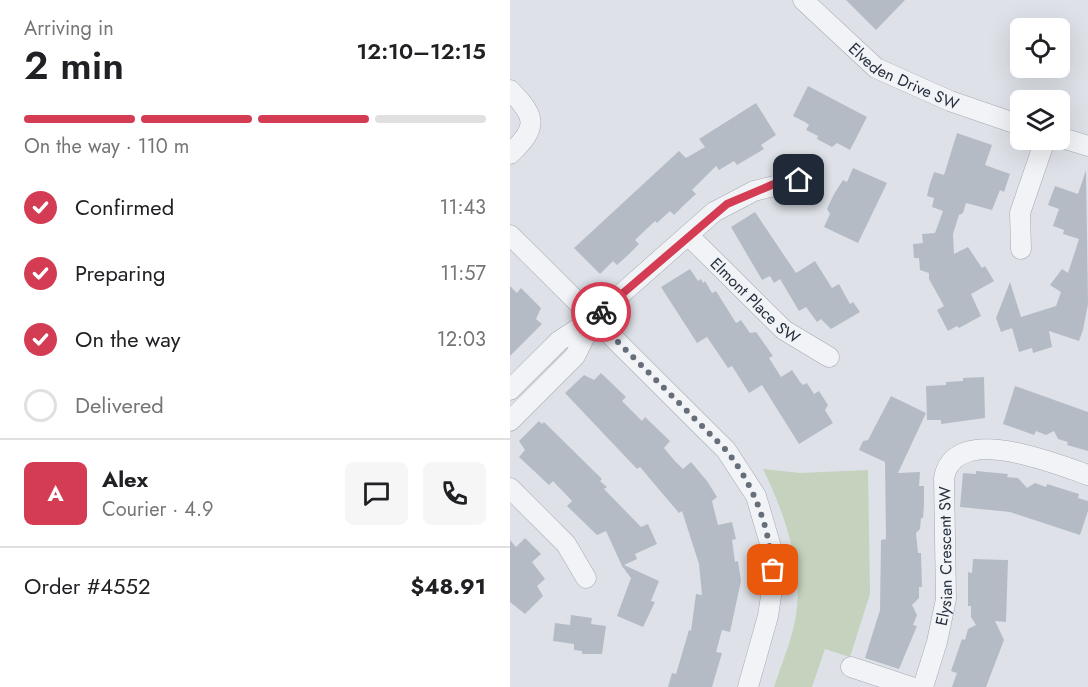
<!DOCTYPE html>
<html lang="en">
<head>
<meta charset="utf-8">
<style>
	body { margin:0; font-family:Jost,sans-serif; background:#f6f6f6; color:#202124; height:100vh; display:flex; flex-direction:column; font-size:22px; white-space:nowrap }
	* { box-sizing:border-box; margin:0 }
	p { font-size:20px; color:#757577 }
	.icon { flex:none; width:33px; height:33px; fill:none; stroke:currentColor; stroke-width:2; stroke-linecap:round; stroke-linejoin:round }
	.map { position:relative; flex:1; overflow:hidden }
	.drawer { display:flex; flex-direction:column; background:#fff; width:510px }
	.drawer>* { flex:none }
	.tools { position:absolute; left:500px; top:18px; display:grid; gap:12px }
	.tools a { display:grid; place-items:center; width:60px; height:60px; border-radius:9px; background:#fff; box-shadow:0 6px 24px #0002; font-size:30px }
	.pin { position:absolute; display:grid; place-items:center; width:51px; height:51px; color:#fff; margin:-26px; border-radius:12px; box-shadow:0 3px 9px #0006 }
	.courier { position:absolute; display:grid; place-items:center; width:60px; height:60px; margin:-30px; border:4px solid #d43c54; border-radius:50%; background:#fff; color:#222; box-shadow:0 2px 8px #0007 }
	.summary em { font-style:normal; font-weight:600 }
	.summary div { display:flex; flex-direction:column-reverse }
	.summary { display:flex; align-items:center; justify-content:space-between; height:102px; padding:0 24px }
	h1 { font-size:39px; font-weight:600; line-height:45px }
	.bar { display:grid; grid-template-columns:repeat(4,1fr); gap:9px 6px; align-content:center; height:72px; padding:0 24px }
	.bar i { height:8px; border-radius:4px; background:#e0e0e0 }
	.bar .on { background:#d43c54 }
	.bar p { grid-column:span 4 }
	.line { display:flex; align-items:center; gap:15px; padding:0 24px; border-top:2px solid #e0e0e0 }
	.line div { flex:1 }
	.round { display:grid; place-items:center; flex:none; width:63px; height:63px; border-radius:9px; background:#f6f6f6 }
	ol { padding:0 24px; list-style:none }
	li { display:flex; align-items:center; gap:18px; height:66px }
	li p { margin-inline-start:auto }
	li .icon { padding:6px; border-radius:50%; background:#d43c54; color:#fff; stroke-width:4 }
	li:last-child { color:#757577 }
	li i { width:33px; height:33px; border:3px solid #e0e0e0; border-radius:50% }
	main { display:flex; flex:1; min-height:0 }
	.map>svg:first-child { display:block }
	.green { fill:#c4d2be }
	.building { fill:#b5bbc5 }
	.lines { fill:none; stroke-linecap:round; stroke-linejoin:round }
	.minor-casing { stroke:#a3a9b2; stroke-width:21 }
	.minor { stroke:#f1f3f6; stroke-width:20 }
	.done { stroke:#666e7a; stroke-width:6; stroke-dasharray:0 10.8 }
	.route { stroke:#d43c54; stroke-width:8 }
	.labels { text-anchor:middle; stroke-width:4.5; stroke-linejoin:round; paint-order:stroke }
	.street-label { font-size:16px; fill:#26303f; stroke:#edf1f6 }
</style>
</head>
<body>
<main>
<section class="drawer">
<div class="summary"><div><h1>2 min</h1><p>Arriving in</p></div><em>12:10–12:15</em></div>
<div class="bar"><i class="on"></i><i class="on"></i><i class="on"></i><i></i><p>On the way · 110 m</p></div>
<ol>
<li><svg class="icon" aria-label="check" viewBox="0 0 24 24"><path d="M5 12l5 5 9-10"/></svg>Confirmed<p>11:43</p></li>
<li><svg class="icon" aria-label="check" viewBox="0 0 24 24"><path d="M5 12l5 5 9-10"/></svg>Preparing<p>11:57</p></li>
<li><svg class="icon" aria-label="check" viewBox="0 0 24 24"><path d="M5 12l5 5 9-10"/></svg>On the way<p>12:03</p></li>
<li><i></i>Delivered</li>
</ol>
<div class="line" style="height:108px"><b class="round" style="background:#d43c54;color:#fff">A</b><div><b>Alex</b><p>Courier · 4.9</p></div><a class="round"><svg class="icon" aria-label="chat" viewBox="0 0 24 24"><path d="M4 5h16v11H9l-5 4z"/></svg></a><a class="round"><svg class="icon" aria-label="phone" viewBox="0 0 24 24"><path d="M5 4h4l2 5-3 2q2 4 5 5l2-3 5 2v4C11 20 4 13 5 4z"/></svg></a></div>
<div class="line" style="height:78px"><div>Order #4552</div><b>$48.91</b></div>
</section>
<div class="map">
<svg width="578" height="687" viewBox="0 0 578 687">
	<rect width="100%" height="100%" fill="#dee2e8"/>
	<path class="green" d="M253 469 290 473 358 470 360 594 340 657 315 649 302 687H264C272 662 285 633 287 607 291 560 273 510 253 469Z"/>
	<g class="building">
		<path d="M336 0H395L366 30Z"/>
		<path d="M298 86 357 117 340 150 327 143 322 147 307 139 308 136 296 130 299 125 295 122 283 116Z"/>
		<path d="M246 103 266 135 251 145 254 149 227 165 224 161 209 170 206 166 182 190 186 194 174 205 164 215 160 211 147 223 145 221 125 240 129 244 117 256 107 265 103 261 90 274 64 248 169 151 176 158 195 147 189 139Z"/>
		<path d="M447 133 482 145 475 165 500 174 494 192 490 190 482 210 456 203 453 213 449 215 443 234 444 254 458 247 472 268 475 266 484 281 461 294 471 316 449 328 447 326 438 331 427 310 434 306 419 279V273L410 270 409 258H404L403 244 413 243 412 234 425 233 433 211 422 207 424 198 417 196 419 187 424 172 434 175Z"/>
		<path d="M343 168 377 183 348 243 314 227 320 214 317 209 324 194 333 180 337 182Z"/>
		<path d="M576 170 578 304 573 330 569 341 539 331 542 347 523 353 522 348 509 352 502 328 491 332 486 318 500 282 511 317 546 306 551 292 540 285 552 269 558 273 569 239 553 234 554 230 543 226 549 209 538 205 545 186 568 194Z"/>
		<path d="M245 212 286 273 305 261 322 288 329 284 340 304 343 302 350 312 321 329 311 319 307 322 296 307 289 311 270 279 264 283 260 276 252 280 221 227Z"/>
		<path d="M180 269 188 281 191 279 193 283 195 281 202 293 206 291 226 323 231 320 240 333 246 332 263 356 259 358 271 377 282 370 290 382 293 385 297 383 304 394 309 391 318 405 315 410 323 423 289 444 252 385 239 393 222 366 218 368 197 337 187 343 151 287Z"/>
		<path d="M0 286 7 293 11 288 31 308 26 319 32 324 0 356Z"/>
		<path d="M91 373 116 397 112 401 132 421 135 417 160 441 154 448 164 460 173 469 181 462 197 481 207 497 202 501 208 525 222 522 226 539 222 540 225 562 228 561 231 581 220 632 212 630 206 652 212 653 202 687H158L162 673 166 674 179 630 181 631 186 594 192 595 189 564 172 511 169 513 130 467 127 469 55 393 74 375 84 380Z"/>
		<path d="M474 377 475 418 431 424V420H417L416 386 436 385V382L453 381V378Z"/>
		<path d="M505 386 578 412V451L557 445 558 442 548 439 544 431 536 435 526 431 524 435 493 424Z"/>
		<path d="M381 396 416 413 388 473 410 472 409 486H414V505L413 518H411L410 529 406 533 408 553H411L412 587H409V598L402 605 407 615 403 625 407 626 389 669 355 658 370 610 371 540 376 539 375 462 349 450 353 441 358 440Z"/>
		<path d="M29 421 32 424 34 422 92 479 90 481 97 487 94 489 131 527 138 524 147 544 125 554 127 559 114 565 149 581 141 601 145 602 133 627 107 616 121 578 112 566 96 531 87 535 57 506 62 501 43 481 39 485 9 457 15 450 9 441Z"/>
		<path d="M466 471 498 474 497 477 508 478 517 488 525 483 536 487 537 484 569 494 568 498 578 501V511L570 535 500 512 450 507 453 473 466 474Z"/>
		<path d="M15 538 31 554 22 562 35 579 27 586 33 596 15 614 0 602V540L6 547Z"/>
		<path d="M463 559 498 560 496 622 485 621 494 640 476 687H442L447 673 441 671 452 639 455 640 458 629 466 625 461 617V606H458V572L462 573Z"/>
		<path d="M61 615 82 618 81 624 96 626 92 654H72V651L64 650V644L43 641 45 623 60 625Z"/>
	</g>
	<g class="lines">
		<g class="minor-casing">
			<g id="minor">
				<path id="s1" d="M293 0 366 68 440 101 510 125"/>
				<path d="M0 90C27 118 28 127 0 154"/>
				<path d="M549 137 578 146"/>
				<path d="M0 235 216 450 246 496 261 547 263 583 258 616 238 687"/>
				<path id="s2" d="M178 235 274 330 319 357"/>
				<path d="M511 249 510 213 535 140"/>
				<path d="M0 390 49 341 84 318 204 212 244 191 289 180"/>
				<path d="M0 421 65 356 84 318"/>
				<path d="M0 488 56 544 76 578"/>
				<path d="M341 667 401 687"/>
				<path id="s3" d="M413 687 427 642 436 599 434 478C444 422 544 463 578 475"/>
			</g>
		</g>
		<use href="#minor" class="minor"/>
	</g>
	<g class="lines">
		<path class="done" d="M91 312 84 318 216 450C245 487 258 524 263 570"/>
		<path class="route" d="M91 312 217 204 264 184 289 180"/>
	</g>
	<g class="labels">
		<g class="street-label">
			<text dy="6" stroke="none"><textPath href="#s1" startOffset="128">Elveden Drive SW</textPath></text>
			<text dy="6" stroke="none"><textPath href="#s2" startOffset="94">Elmont Place SW</textPath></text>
			<text dy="6" stroke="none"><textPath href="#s3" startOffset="134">Elysian Crescent SW</textPath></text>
		</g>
	</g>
</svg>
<div class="tools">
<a><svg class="icon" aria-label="locate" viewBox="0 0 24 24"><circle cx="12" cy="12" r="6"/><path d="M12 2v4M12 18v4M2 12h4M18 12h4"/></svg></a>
<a><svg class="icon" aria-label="layers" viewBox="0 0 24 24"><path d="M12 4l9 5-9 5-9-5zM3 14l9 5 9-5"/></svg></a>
</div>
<div class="pin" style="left:263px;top:570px;background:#ea580c"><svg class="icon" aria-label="bag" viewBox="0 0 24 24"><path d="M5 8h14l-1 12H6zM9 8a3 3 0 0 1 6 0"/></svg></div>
<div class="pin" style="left:289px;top:180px;background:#1f2937"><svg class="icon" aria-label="home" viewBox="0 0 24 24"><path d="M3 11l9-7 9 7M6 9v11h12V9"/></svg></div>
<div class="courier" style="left:91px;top:312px"><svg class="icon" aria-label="bike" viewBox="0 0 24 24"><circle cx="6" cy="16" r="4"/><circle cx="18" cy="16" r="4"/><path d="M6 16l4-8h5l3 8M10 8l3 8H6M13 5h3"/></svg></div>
</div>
</main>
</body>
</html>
